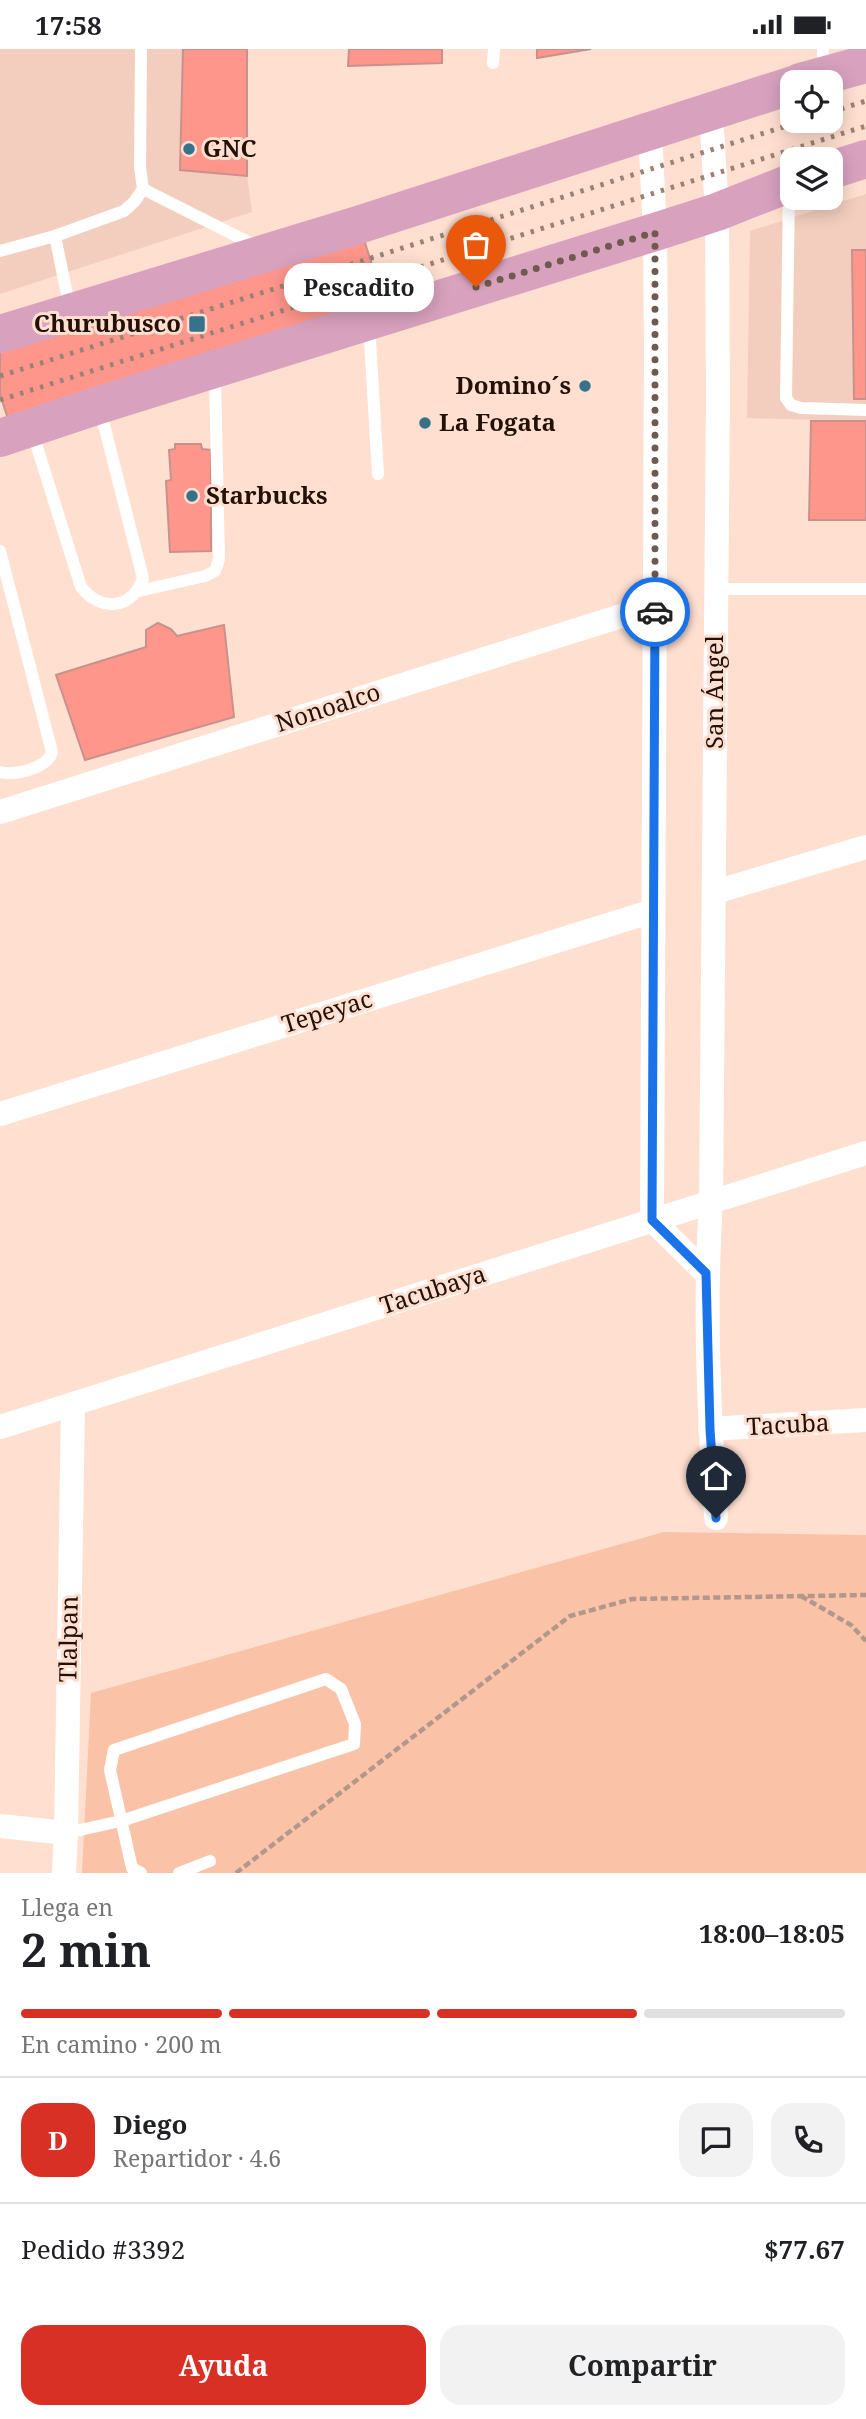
<!DOCTYPE html>
<html lang="es">
<head>
<meta charset="utf-8">
<style>
	body { margin:0; font-family:"Noto Serif",serif; background:#f2f2f2; color:#202124; height:100vh; display:flex; flex-direction:column; font-size:26px; white-space:nowrap }
	* { box-sizing:border-box; margin:0 }
	p { font-size:23px; color:#757577 }
	.icon { flex:none; width:38px; height:38px; fill:none; stroke:currentColor; stroke-width:2; stroke-linecap:round; stroke-linejoin:round }
	.map { position:relative; height:1824px; overflow:hidden }
	.panel { display:flex; flex-direction:column; background:#fff; flex:1 }
	.panel>* { flex:none }
	.controls { position:absolute; left:780px; top:21px; display:grid; gap:14px }
	.controls a { display:grid; place-items:center; width:63px; height:63px; border-radius:14px; background:#fff; box-shadow:0 4px 18px #0003; font-size:35px }
	.pin { position:absolute; display:grid; place-items:center; width:60px; height:60px; color:#fff; margin:-72px -30px; border-radius:50% 50% 50% 0; rotate:-45deg; box-shadow:0 0 7px #0007 }
	.pin .icon { rotate:45deg }
	.courier { position:absolute; display:grid; place-items:center; width:70px; height:70px; margin:-35px; border:5px solid #1a73e8; border-radius:50%; background:#fff; color:#222; box-shadow:0 2px 9px #0007 }
	.bubble { position:absolute; height:49px; border-radius:21px; background:#fff; box-shadow:0 4px 18px #0003; font-size:23px; font-weight:700; line-height:49px; text-align:center }
	.summary em { font-style:normal; font-weight:700 }
	.summary div { display:flex; flex-direction:column-reverse }
	.summary { display:flex; align-items:center; justify-content:space-between; height:119px; padding:0 21px }
	h1 { font-size:46px; font-weight:700; line-height:52px }
	.bar { display:grid; grid-template-columns:repeat(4,1fr); gap:10px 7px; align-content:center; height:84px; padding:0 21px }
	.bar i { height:9px; border-radius:5px; background:#e0e0e0 }
	.bar .current { background:#d93025 }
	.bar p { grid-column:span 4 }
	.line { display:flex; align-items:center; gap:18px; padding:0 21px; border-top:2px solid #e0e0e0 }
	.line div { flex:1 }
	.round { display:grid; place-items:center; flex:none; width:74px; height:74px; border-radius:21px; background:#f2f2f2 }
	.cta { display:flex; gap:14px; margin-top:auto; padding:14px 21px }
	.cta a { flex:1; height:80px; border-radius:21px; background:#d93025; color:#fff; font-size:28px; font-weight:700; line-height:80px; text-align:center }
	.cta a+a { background:#f2f2f2; color:#202124 }
	.status { display:flex; justify-content:space-between; align-items:center; height:49px; padding:0 35px; background:#fff; direction:ltr }
	.status svg { height:19px; fill:currentColor }
	.map>svg:first-child { display:block }
	.built { fill:#f3cebe }
	.green { fill:#fac2a7 }
	.building { fill:#fe968c; stroke:#c9918b; stroke-width:2 }
	.lines { fill:none; stroke-linecap:round; stroke-linejoin:round }
	.path { stroke:#b2978a; stroke-width:4.5; stroke-dasharray:7 3.5; stroke-linecap:butt }
	.service { stroke:#fff; stroke-width:12 }
	.minor { stroke:#fff; stroke-width:24 }
	.trunk { stroke:#d8a2bf; stroke-width:38 }
	.rail { stroke:#9c8276; stroke-width:5; stroke-dasharray:3.5 7; stroke-linecap:butt }
	.done { stroke:#70594e; stroke-width:7; stroke-dasharray:0 12.6 }
	.route { stroke:#1a73e8; stroke-width:9 }
	.poi-dot { fill:#367289; stroke:#ffdfd0; stroke-width:2.5 }
	.labels { text-anchor:middle; stroke-width:6; stroke-linejoin:round; paint-order:stroke }
	.poi-label { font-size:24px; font-weight:bold; fill:#231108; stroke:#ffdfd0; text-anchor:start }
	.street-label { font-size:24px; fill:#231108; stroke:#ffdfd0 }
</style>
</head>
<body>
<div class="status"><b>17:58</b><svg viewBox="0 0 49 12"><path d="M0 12V9h3v3zM5 12V6h3v6zM10 12V3h3v9zM15 12V0h3v12zM26 1h20v11H26zM47 4h2v5h-2z"/></svg></div>
<div class="map">
<svg width="866" height="1824" viewBox="0 0 866 1824">
	<rect width="100%" height="100%" fill="#ffdfd0"/>
	<g class="built">
		<path d="M0 0H247V127L252 163 0 245Z"/>
		<path d="M866 145V372L747 369 750 182Z"/>
	</g>
	<path class="green" d="M664 1483 866 1486V1824H82L91 1644Z"/>
	<g class="building">
		<path d="M183 0H247V127L180 121Z"/>
		<path d="M349 0H442V14L348 17Z"/>
		<path d="M537 0H591L537 9Z"/>
		<path d="M357 169 390 272 15 392 0 345V282Z"/>
		<path d="M852 201H866V350H854Z"/>
		<path d="M811 372H866V471H809Z"/>
		<path d="M175 395H201L202 400 211 401V502L170 503 166 432 171 431 169 401 175 400Z"/>
		<path d="M158 574 171 580 177 587 224 576 234 668 85 711 56 626 146 598V581Z"/>
	</g>
	<g class="lines">
		<g class="path">
			<path d="M801 1547 851 1576 866 1592"/>
			<path d="M236 1824 570 1567 632 1550 866 1546"/>
		</g>
		<g class="service">
			<path d="M493 14 494 0"/>
			<path d="M823 22V0"/>
			<path d="M143 140 256 197"/>
			<path d="M789 141 786 349 791 356 801 359 866 361"/>
			<path d="M55 187 70 260"/>
			<path d="M0 202 55 187 124 162 134 153 143 140 140 118 141 0"/>
			<path d="M369 275 378 425"/>
			<path d="M32 382 81 538C101 563 132 561 143 529L100 360"/>
			<path d="M0 502 52 703C48 719 15 727 0 723"/>
			<path d="M716 540H866"/>
			<path d="M139 542 205 527 215 522 219 510 215 326"/>
			<path d="M66 1784 121 1772 354 1695 355 1675 341 1640 326 1630 114 1701 110 1721 132 1819 141 1824"/>
			<path d="M179 1824 210 1812"/>
		</g>
		<g class="minor">
			<path d="M711 63 717 163 718 350 711 1153C704 1258 709 1363 716 1469"/>
			<path d="M650 82 655 183 656 302 652 1171 706 1224"/>
			<path d="M0 763 656 556"/>
			<path d="M715 843 866 798"/>
			<path d="M0 1065 653 862"/>
			<path d="M0 1378 866 1104"/>
			<path d="M710 1380 866 1371"/>
			<path d="M0 1777 66 1784"/>
			<path d="M64 1824 66 1784 73 1357"/>
		</g>
		<g class="trunk">
			<path d="M800 33 866 15"/>
			<path d="M831 121 866 110"/>
			<path d="M0 285 358 176 793 36"/>
			<path d="M0 389 99 356 655 183 717 163 793 133"/>
		</g>
		<g class="rail">
			<path d="M831 63 866 52"/>
			<path d="M0 327 802 72"/>
			<path d="M0 351 866 77"/>
		</g>
	</g>
	<g class="lines">
		<path class="done" d="M476 238 655 183V563"/>
		<path class="route" d="M655 563 652 1171 706 1224 710 1380 716 1469"/>
	</g>
	<g class="poi-dot">
		<circle cx="189" cy="100" r="7"/>
		<rect x="188" y="266" width="18" height="18" rx="3.5"/>
		<circle cx="585" cy="337" r="7"/>
		<circle cx="425" cy="374" r="7"/>
		<circle cx="192" cy="447" r="7"/>
	</g>
	<g class="labels">
		<g class="poi-label">
			<text x="203" y="108">GNC</text>
			<text x="181" y="283" text-anchor="end">Churubusco</text>
			<text x="571" y="345" text-anchor="end">Domino´s</text>
			<text x="439" y="382">La Fogata</text>
			<text x="206" y="455">Starbucks</text>
		</g>
		<g class="street-label">
			<text transform="translate(715 643) rotate(-90)" y="8">San Ángel</text>
			<text transform="translate(328 659) rotate(-18)" y="8">Nonoalco</text>
			<text transform="translate(327 963) rotate(-17)" y="8">Tepeyac</text>
			<text transform="translate(433 1241) rotate(-18)" y="8">Tacubaya</text>
			<text transform="translate(788 1376) rotate(-3)" y="8">Tacuba</text>
			<text transform="translate(69 1590) rotate(-89)" y="8">Tlalpan</text>
		</g>
	</g>
</svg>
<div class="controls">
<a><svg class="icon" aria-label="locate" viewBox="0 0 24 24"><circle cx="12" cy="12" r="6"/><path d="M12 2v4M12 18v4M2 12h4M18 12h4"/></svg></a>
<a><svg class="icon" aria-label="layers" viewBox="0 0 24 24"><path d="M12 4l9 5-9 5-9-5zM3 14l9 5 9-5"/></svg></a>
</div>
<div class="pin" style="left:476px;top:238px;background:#ea580c"><svg class="icon" aria-label="bag" viewBox="0 0 24 24"><path d="M5 8h14l-1 12H6zM9 8a3 3 0 0 1 6 0"/></svg></div>
<div class="pin" style="left:716px;top:1469px;background:#1f2937"><svg class="icon" aria-label="home" viewBox="0 0 24 24"><path d="M3 11l9-7 9 7M6 9v11h12V9"/></svg></div>
<div class="courier" style="left:655px;top:563px"><svg class="icon" aria-label="car" viewBox="0 0 24 24"><path d="M5 17H2v-5l4-1 3-4h7l3 4 3 1v5h-3M9 17h6M6 11h13"/><circle cx="7" cy="17" r="2"/><circle cx="17" cy="17" r="2"/></svg></div>
<div class="bubble" style="left:284px;top:214px;width:150px">Pescadito</div>
</div>
<section class="panel">
<div class="summary"><div><h1>2 min</h1><p>Llega en</p></div><em>18:00–18:05</em></div>
<div class="bar"><i class="current"></i><i class="current"></i><i class="current"></i><i></i><p>En camino · 200 m</p></div>
<div class="line" style="height:126px"><b class="round" style="background:#d93025;color:#fff">D</b><div><b>Diego</b><p>Repartidor · 4.6</p></div><a class="round"><svg class="icon" aria-label="chat" viewBox="0 0 24 24"><path d="M4 5h16v11H9l-5 4z"/></svg></a><a class="round"><svg class="icon" aria-label="phone" viewBox="0 0 24 24"><path d="M5 4h4l2 5-3 2q2 4 5 5l2-3 5 2v4C11 20 4 13 5 4z"/></svg></a></div>
<div class="line" style="height:91px"><div>Pedido #3392</div><b>$77.67</b></div>
<div class="cta"><a>Ayuda</a><a>Compartir</a></div>
</section>
</body>
</html>
